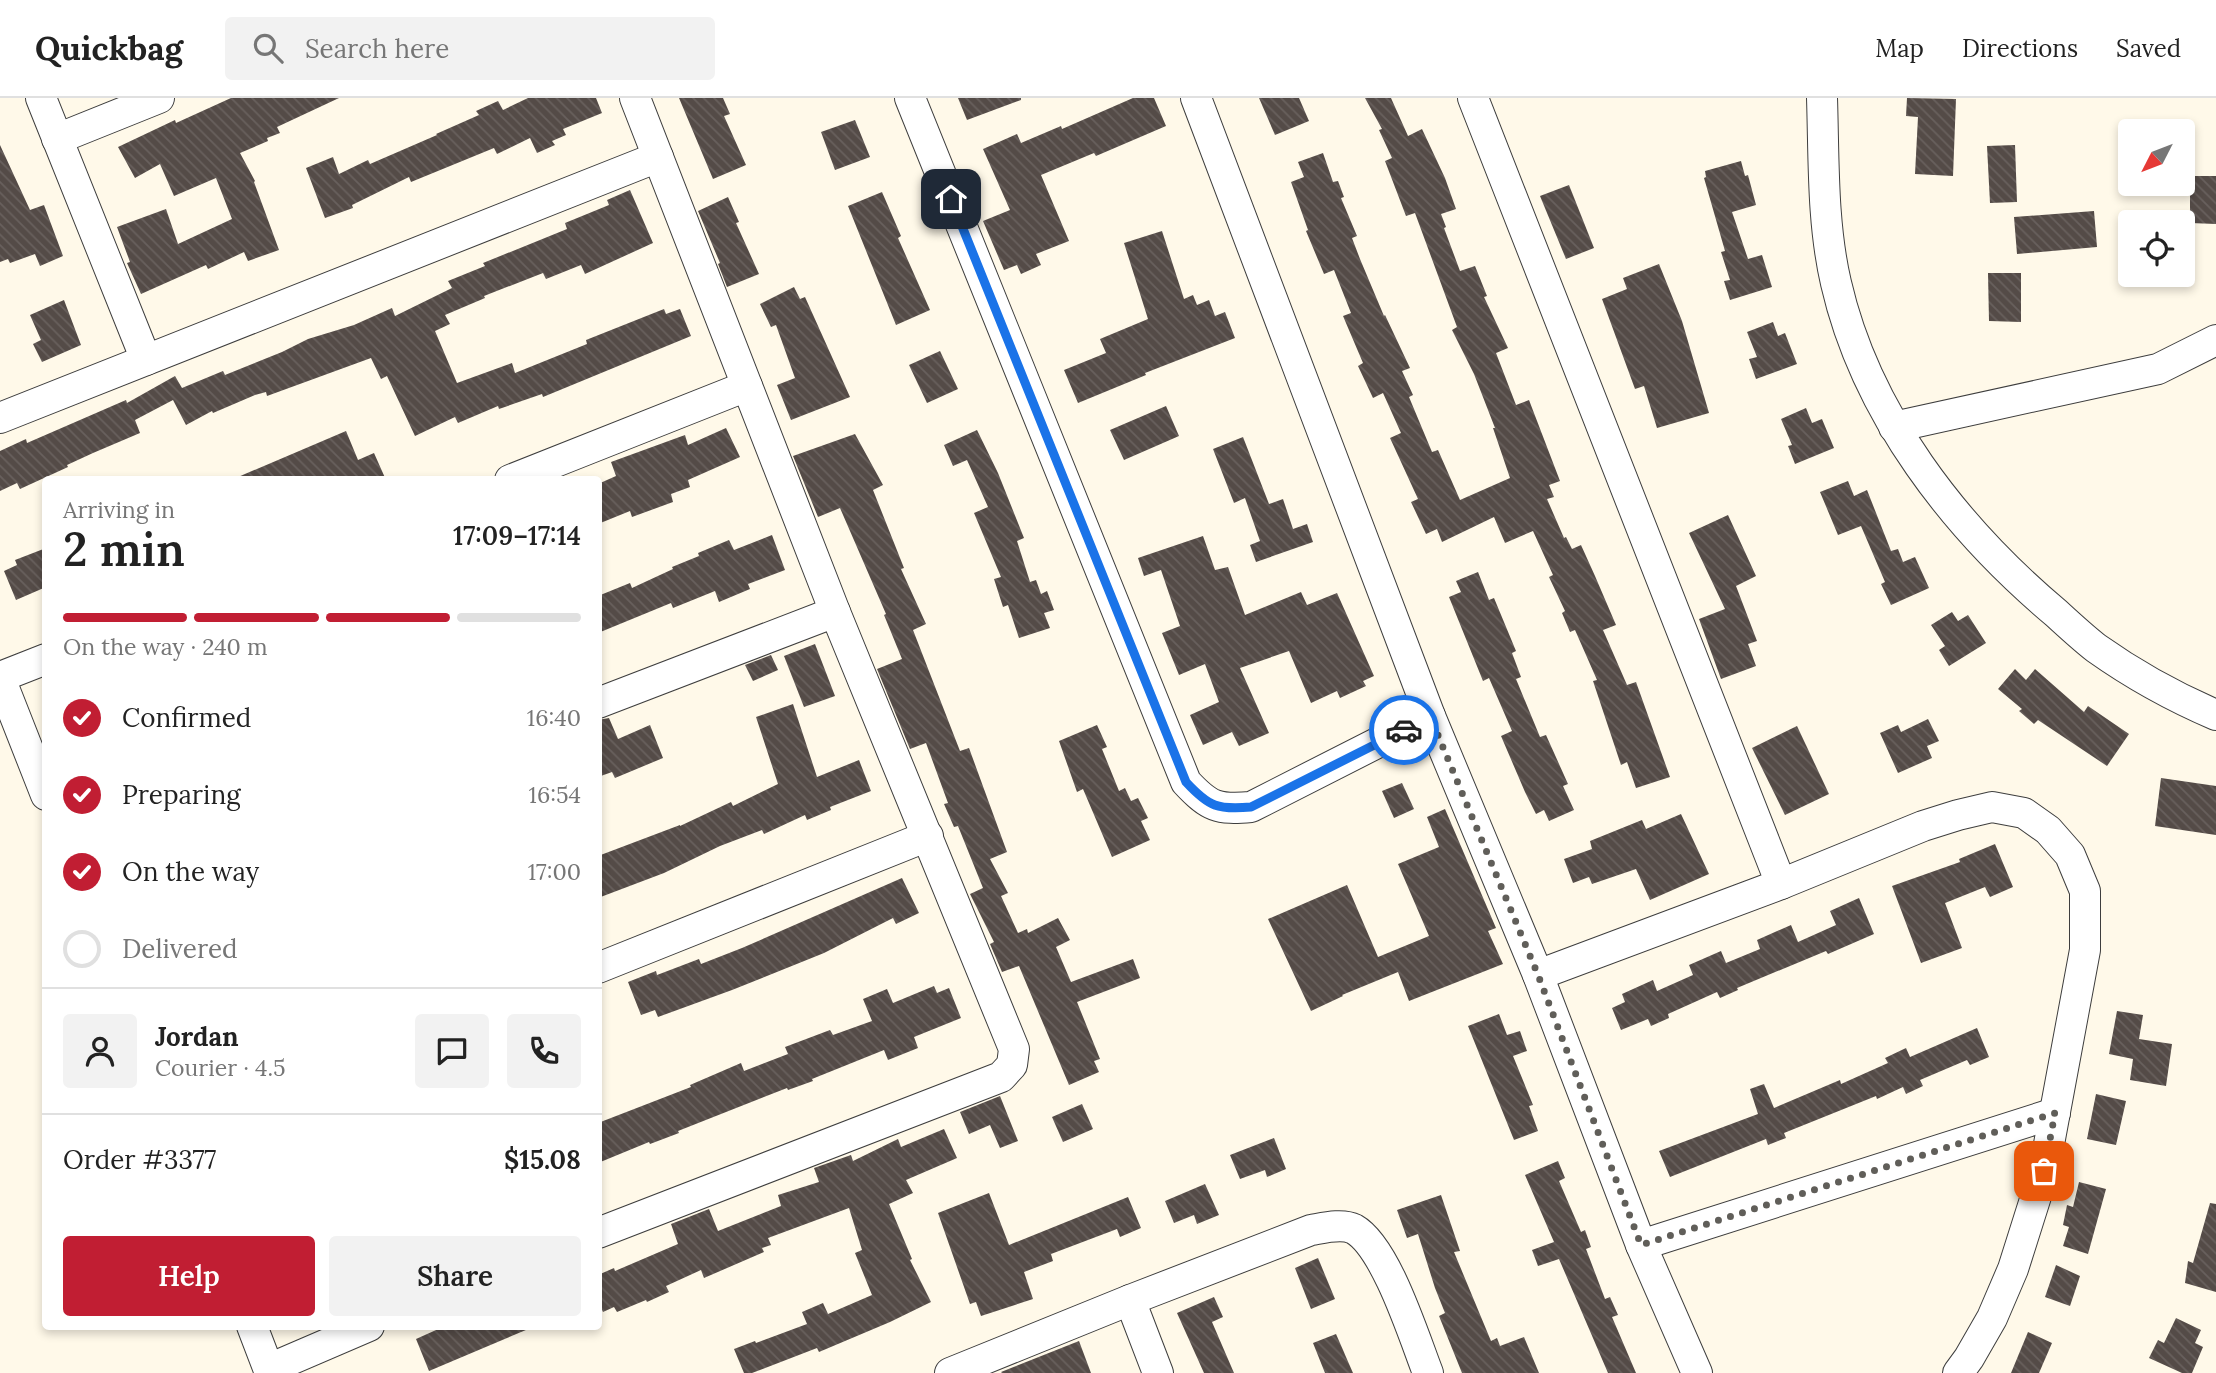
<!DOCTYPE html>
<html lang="en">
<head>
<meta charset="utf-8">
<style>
	body { margin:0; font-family:Lora,serif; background:#f2f2f2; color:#222; height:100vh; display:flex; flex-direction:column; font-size:26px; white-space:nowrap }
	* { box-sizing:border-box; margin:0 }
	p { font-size:23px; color:#767676 }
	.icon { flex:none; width:38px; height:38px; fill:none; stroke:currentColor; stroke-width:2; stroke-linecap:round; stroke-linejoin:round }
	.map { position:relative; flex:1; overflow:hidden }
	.sheet { position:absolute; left:42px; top:378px; width:560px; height:854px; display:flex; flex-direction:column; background:#fff; border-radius:7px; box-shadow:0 4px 10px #0003 }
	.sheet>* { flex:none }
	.needle { width:46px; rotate:228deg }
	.buttons { position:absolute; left:2118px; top:21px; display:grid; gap:14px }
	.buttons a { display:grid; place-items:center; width:77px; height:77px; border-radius:7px; background:#fff; box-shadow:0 4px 10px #0003; font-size:35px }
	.pin { position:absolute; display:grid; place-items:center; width:60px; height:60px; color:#fff; margin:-30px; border-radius:14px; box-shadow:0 4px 10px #0006 }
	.courier { position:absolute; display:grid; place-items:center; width:70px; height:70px; margin:-35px; border:5px solid #1a73e8; border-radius:50%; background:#fff; color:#222; box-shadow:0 2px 9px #0007 }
	.overview em { font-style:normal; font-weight:600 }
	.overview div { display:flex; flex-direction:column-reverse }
	.overview { display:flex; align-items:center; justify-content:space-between; height:119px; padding:0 21px }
	h1 { font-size:46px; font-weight:600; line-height:52px }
	.bar { display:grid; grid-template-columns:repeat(4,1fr); gap:10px 7px; align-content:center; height:84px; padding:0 21px }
	.bar i { height:9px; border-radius:5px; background:#e0e0e0 }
	.bar .selected { background:#c11e33 }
	.bar p { grid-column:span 4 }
	.line { display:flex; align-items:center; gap:18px; padding:0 21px; border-top:2px solid #e0e0e0 }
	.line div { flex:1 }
	.round { display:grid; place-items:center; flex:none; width:74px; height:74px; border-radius:7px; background:#f2f2f2 }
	ol { padding:0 21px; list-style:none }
	li { display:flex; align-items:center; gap:21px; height:77px }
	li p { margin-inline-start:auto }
	li .icon { padding:7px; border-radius:50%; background:#c11e33; color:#fff; stroke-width:4 }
	li:last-child { color:#767676 }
	li i { width:38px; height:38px; border:4px solid #e0e0e0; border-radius:50% }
	.button { display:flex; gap:14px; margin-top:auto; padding:14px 21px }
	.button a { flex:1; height:80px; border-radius:7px; background:#c11e33; color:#fff; font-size:28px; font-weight:600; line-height:80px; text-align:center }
	.button a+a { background:#f2f2f2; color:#222 }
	header { display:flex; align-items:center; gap:42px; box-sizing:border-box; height:98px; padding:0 35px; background:#fff; border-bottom:2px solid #e0e0e0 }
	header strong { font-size:33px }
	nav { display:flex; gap:38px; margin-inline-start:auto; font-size:24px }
	.search { width:490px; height:63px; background:#f2f2f2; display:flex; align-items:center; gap:18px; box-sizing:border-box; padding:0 24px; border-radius:7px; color:#767676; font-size:26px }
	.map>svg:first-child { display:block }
	.building { fill:url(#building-back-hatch) }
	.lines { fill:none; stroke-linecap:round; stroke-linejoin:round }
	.minor-casing { stroke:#3e3e3e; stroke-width:32 }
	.minor { stroke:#fff; stroke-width:30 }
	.done { stroke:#605e59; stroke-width:7; stroke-dasharray:0 12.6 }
	.route { stroke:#1a73e8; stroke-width:9 }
</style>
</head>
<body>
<header>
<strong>Quickbag</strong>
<div class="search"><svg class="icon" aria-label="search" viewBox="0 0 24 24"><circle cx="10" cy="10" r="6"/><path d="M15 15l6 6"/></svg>Search here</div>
<nav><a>Map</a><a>Directions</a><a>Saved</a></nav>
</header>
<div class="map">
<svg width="2216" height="1275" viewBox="0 0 2216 1275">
	<defs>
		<pattern id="building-back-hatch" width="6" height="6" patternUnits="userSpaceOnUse" patternTransform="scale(1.75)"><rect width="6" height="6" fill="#544b47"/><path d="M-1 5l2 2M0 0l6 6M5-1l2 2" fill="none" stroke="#68605d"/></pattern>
	</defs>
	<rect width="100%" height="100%" fill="#fff9e9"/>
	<g class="building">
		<path d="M231 0H339L277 29 280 35 267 40 268 43 240 55 255 83 254 84 279 152 248 163 244 154 208 171 206 167 141 196 127 165 130 164 117 129 166 111 178 146 232 121 216 80 174 98 160 66 135 80 118 49 175 22 176 25Z"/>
		<path d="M528 0H596L602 15 563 31 566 37 552 43 555 47 537 55 530 40 497 56 494 50 411 84 409 79 352 107 353 110 325 120 306 70 333 59 339 76 368 62 370 66 437 37 436 36 479 17 476 13 498 3 503 12Z"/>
		<path d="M679 0H723L730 16 724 18 746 67 713 81Z"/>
		<path d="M958 0H1021V2L967 22Z"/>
		<path d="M1133 0H1154L1166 28 1096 58 1094 55 1041 77 1069 143 1036 156 1041 167 1021 176 1017 167 1004 172 983 123 1010 112 983 51 1017 36 1021 45 1061 28 1062 31Z"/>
		<path d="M1259 0H1299L1309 23 1275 37Z"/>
		<path d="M1365 0H1391L1408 38 1422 31 1445 80 1456 111 1441 116 1446 129 1444 130 1460 173 1475 168 1487 198 1484 199 1508 250 1496 255 1516 307 1529 302 1560 383 1549 387 1554 399 1547 401 1564 440 1566 439 1572 451 1581 447 1595 478 1616 527 1603 532 1627 587 1636 584 1670 679 1636 690 1627 664 1621 667 1593 583 1597 582 1575 532 1570 534 1562 515 1565 513 1549 479 1553 477 1533 433 1505 445 1494 419 1442 444 1437 431 1426 436 1411 404 1418 401 1390 340 1401 335 1383 295 1373 300 1358 268 1363 265 1343 218 1351 215 1334 172 1324 176 1306 133 1308 132 1291 84 1304 79 1298 64 1323 55 1333 84 1338 83 1344 99 1341 100 1357 138 1352 140 1360 161 1384 218 1385 217 1410 270 1402 273 1413 297 1409 299 1432 354 1438 352 1460 402 1510 380 1493 330H1495L1474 276 1452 232 1457 229 1415 115 1406 118 1385 63 1392 60 1379 32 1382 31Z"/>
		<path d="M1907 0 1956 1 1953 78 1915 76 1918 19 1906 18Z"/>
		<path d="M855 22 870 59 835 72 821 34Z"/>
		<path d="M0 47 30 112 44 107 63 158 40 168 35 156 10 165 8 161 0 164Z"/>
		<path d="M2015 47 2017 104 1990 105 1987 48Z"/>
		<path d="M1741 63 1745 78 1748 77 1756 107 1732 114 1748 161 1762 157 1772 189 1730 202 1724 183 1730 182 1721 154 1725 153 1704 80 1706 79 1705 73Z"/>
		<path d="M2190 78H2216V126L2190 125Z"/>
		<path d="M1569 87 1594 150 1566 161 1540 98Z"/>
		<path d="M630 92 653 145 585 176 581 167 546 181 543 175 484 198 485 200 445 217 450 226 435 233 457 285 512 265 515 275 587 246 586 242 664 211 666 216 680 211 691 238 543 299 542 296 499 311 498 308 458 325 455 319 415 338 387 278 381 281 371 260 267 298 266 294 255 297 213 315 212 313 186 327 173 302 135 322 140 335 93 355 67 367 68 369 20 391 17 385 0 393V353L26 341 27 345 126 302 127 305 175 278 182 290 223 273 225 277 282 254 308 241 354 227 392 210 395 218 452 190 448 183 485 168 483 165 567 131 565 125 609 107 607 102Z"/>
		<path d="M882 94 901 138 898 140 930 212 896 227 848 108Z"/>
		<path d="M728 99 739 124 736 125 759 176 727 189 718 166 720 165 698 113Z"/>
		<path d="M2094 113 2097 149 2017 156 2014 119Z"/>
		<path d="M1162 133 1184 201 1193 197 1197 207 1209 202 1215 218 1225 214 1235 240 1145 275 1146 277 1078 305 1064 272 1106 255 1100 241 1148 221 1124 145Z"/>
		<path d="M1659 166 1682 223 1709 315 1657 330 1644 288 1635 291 1602 201 1627 191 1623 180Z"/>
		<path d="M1988 175H2021V224L1989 223Z"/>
		<path d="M794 189 800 201 805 199 850 299 791 322 777 287 795 280 776 227 771 229 760 206Z"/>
		<path d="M64 202 81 247 42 264 33 246 41 242 30 217Z"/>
		<path d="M1773 224 1778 238 1785 235 1797 266 1756 281 1749 261 1757 259 1747 234Z"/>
		<path d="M940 253 958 291 927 305 909 267Z"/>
		<path d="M1166 308 1179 338 1124 362 1110 332Z"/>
		<path d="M1806 310 1812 325 1822 321 1834 350 1795 366 1788 348 1792 347 1781 321Z"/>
		<path d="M726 330 740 359 688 382 690 389 671 396 673 404 632 419 630 413 598 426V386L616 378 611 364 685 337 688 347Z"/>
		<path d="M977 332 998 375 1024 440 1017 443 1030 484 1036 482 1041 496 1047 493 1054 512 1044 515 1050 530 1019 540 1008 507 1003 509 994 481 1001 479 974 415 988 409 967 362 953 368 944 347Z"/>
		<path d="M346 333 358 362 374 355 386 382H231Z"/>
		<path d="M855 336 883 387 873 392 904 470 901 471 926 526 913 532 960 653 969 650 1007 754 990 761 1008 795 1001 798 1018 835 1027 831 1028 835 1058 820 1070 842 1056 849 1071 884 1133 861 1140 880 1077 904 1100 961 1094 963 1099 974 1069 987 1019 868 1002 874 990 846 994 844 970 796 983 790 958 728 954 729 944 706 948 705 926 645 910 651 877 571 902 561 884 517 886 516 840 410 818 419 793 358Z"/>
		<path d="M1243 339 1269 406 1283 401 1293 431 1307 426 1313 444 1256 464 1250 447 1260 443 1245 400 1234 405 1213 351Z"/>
		<path d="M1848 383 1854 398 1867 392 1891 453 1898 451 1903 464 1915 459 1929 490 1891 507 1881 486 1885 484 1861 428 1838 437 1820 394Z"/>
		<path d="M1728 417 1756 478 1736 488 1757 543 1748 546 1756 568 1721 581 1699 521 1725 511 1689 435Z"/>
		<path d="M772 437 785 472 748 486 750 491 719 504 715 493 673 510 671 505 598 535V498L630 485 632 490 673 471 672 469 699 458 698 455 729 442 734 452Z"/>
		<path d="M1203 438 1215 472 1228 469 1245 517 1301 494 1307 507 1337 495 1374 578 1363 583 1366 588 1340 600 1337 593 1311 605 1289 553 1240 570 1269 635 1239 648 1232 634 1203 647 1190 617 1219 604 1205 566 1179 577 1162 535 1180 528 1161 472 1144 478 1138 460Z"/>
		<path d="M46 450V489L16 502 4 473 17 467 15 462Z"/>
		<path d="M1478 474 1489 502 1494 500 1516 553 1512 555 1521 579 1516 581 1540 639 1546 637 1568 686 1563 688 1574 712 1549 723 1544 712 1536 716 1525 694 1501 638 1512 633 1489 580 1483 583 1449 499 1461 494 1456 483Z"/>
		<path d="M1952 514 1958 523 1968 517 1986 545 1949 568 1939 552 1945 548 1931 527Z"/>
		<path d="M815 546 835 598 804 609 784 558Z"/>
		<path d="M771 557 778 572 753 583 745 567Z"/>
		<path d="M2015 571 2026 582 2035 571 2084 614 2088 608 2129 636 2107 668 2038 622 2034 626 2019 613 2022 611 1998 591Z"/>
		<path d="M793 606 817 679 859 662 871 693 830 709 831 712 807 722 805 717 764 736 762 732 720 748 664 775 598 800V758L680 727V728L731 704 733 708 778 686 756 619Z"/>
		<path d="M609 620 618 641 650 627 663 660 615 680 612 674 598 679V622Z"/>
		<path d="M1928 621 1939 643 1927 648 1932 660 1898 675 1880 635 1898 627 1901 634Z"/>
		<path d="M1097 627 1107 649 1102 651 1119 693 1125 690 1131 703 1138 700 1148 720 1141 723 1150 742 1112 759 1083 691 1077 694 1059 643Z"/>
		<path d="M1797 628 1829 696 1785 717 1752 650Z"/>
		<path d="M2161 680 2216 688V737L2155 728Z"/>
		<path d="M1402 685 1414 711 1394 720 1382 693Z"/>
		<path d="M1445 711 1496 830 1488 833 1503 866 1409 903 1398 874 1342 897 1343 898 1311 913 1268 821 1347 787 1378 859 1429 838 1398 766 1439 749 1427 719Z"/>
		<path d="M1681 716 1709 776 1650 802 1636 771 1592 786 1589 779 1573 785 1564 761 1592 751 1590 743 1642 722 1646 731Z"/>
		<path d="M1995 746 2013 789 1990 799 1985 789 1945 805 1962 850 1921 865 1892 788 1960 764 1959 761Z"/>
		<path d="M902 780 919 815 896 826 893 820 824 855 732 892 658 919 655 912 641 917 628 884 656 873 657 877 699 861 701 866 742 850Z"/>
		<path d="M1859 800 1874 836 1828 856 1826 853 1737 890 1738 892 1720 900 1717 894 1668 916 1669 920 1651 928 1648 921 1621 932 1612 910 1625 904 1622 896 1653 882 1657 893 1693 877 1689 867 1721 853 1726 865 1760 851 1757 842 1791 827 1798 844 1836 827 1830 813Z"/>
		<path d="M934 888 937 895 949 890 961 920 914 939 918 950 888 962 884 952 812 981 813 983 788 992 787 990 678 1033 679 1035 650 1046 649 1044 598 1065V1025L691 989 690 987 741 965 744 973 788 956 785 949 830 932 833 937 872 923 863 901 887 891 893 905Z"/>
		<path d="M2117 913 2143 917 2139 941 2172 946 2166 988 2130 982 2133 961 2109 956Z"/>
		<path d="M1499 916 1507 937 1520 933 1527 953 1513 958 1533 1007 1529 1008 1538 1033 1514 1042 1468 928Z"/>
		<path d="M1977 930 1989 959 1970 967 1967 962 1920 982 1923 988 1906 996 1903 989 1877 1001 1876 998 1784 1035 1786 1040 1768 1047 1766 1041 1670 1079 1659 1053 1758 1016 1750 991 1764 986 1774 1010 1840 982 1841 986 1888 965 1885 960 1906 950 1910 959Z"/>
		<path d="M2096 996 2126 1003 2116 1047 2087 1041Z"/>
		<path d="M1000 998 1018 1043 1000 1050 990 1027 969 1036 960 1014Z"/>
		<path d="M1082 1006 1093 1031 1063 1044 1052 1019Z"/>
		<path d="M944 1031 957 1060 906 1082 913 1095 889 1106 912 1161 910 1162 931 1204 890 1224 819 1254 817 1250 752 1275H744L734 1251 755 1243 756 1245 807 1226 802 1214 823 1205 828 1216 872 1197 855 1155 862 1152 849 1110 768 1140 771 1147 762 1150 764 1154 704 1180 701 1172 666 1188 669 1194 647 1204 646 1202 617 1214 614 1209 603 1214 598 1203V1177L614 1170 615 1173 678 1146 671 1126 709 1111 718 1133 781 1108 778 1097 819 1084 814 1070 851 1057 853 1063 898 1041 901 1049Z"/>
		<path d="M1274 1040 1286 1071 1267 1079 1265 1072 1240 1081 1230 1057Z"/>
		<path d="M1558 1063 1565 1080 1559 1083 1581 1134 1585 1132 1591 1149 1586 1151 1605 1201 1610 1199 1618 1217 1612 1219 1636 1275H1608L1559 1161 1538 1168 1532 1152 1554 1144 1525 1077Z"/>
		<path d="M2079 1084 2106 1091 2088 1156 2063 1148 2069 1129 2063 1127 2067 1107 2073 1109Z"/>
		<path d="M1205 1086 1219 1117 1197 1126 1194 1117 1174 1125 1165 1103Z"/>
		<path d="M989 1095 1009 1147 1128 1099 1141 1130 1120 1139 1117 1131 1051 1156 1053 1163 1024 1174 1033 1201 981 1218 976 1204 970 1206 938 1115Z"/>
		<path d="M1441 1097 1460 1153 1454 1154 1491 1243 1497 1240 1500 1248 1524 1239 1539 1275H1462L1439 1218 1445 1215 1435 1190 1418 1136 1407 1140 1397 1112Z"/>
		<path d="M2210 1105 2216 1106V1194L2185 1185 2188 1163 2193 1165Z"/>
		<path d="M1318 1160 1335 1201 1311 1211 1295 1170Z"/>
		<path d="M2056 1167 2080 1178 2070 1208 2045 1199Z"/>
		<path d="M1214 1199 1223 1219 1212 1224 1234 1275H1204L1177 1215Z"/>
		<path d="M2176 1220 2201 1232 2195 1245 2203 1249 2192 1275H2182L2149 1260 2158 1242 2164 1245Z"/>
		<path d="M445 1228H533V1229L429 1273 416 1241Z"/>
		<path d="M2028 1234 2052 1245 2039 1275H2011Z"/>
		<path d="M1336 1236 1353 1275H1325L1313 1245Z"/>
		<path d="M1079 1243 1091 1275H1002L1001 1274Z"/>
	</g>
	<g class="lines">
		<g class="minor-casing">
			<g id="minor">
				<path d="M41 0 146 262"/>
				<path d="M910 0 1186 684C1209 709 1218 712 1251 709L1430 618"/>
				<path d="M1196 0 1430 618 1538 877 1641 1147 1697 1275"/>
				<path d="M1473 0 1781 786 1538 877"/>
				<path d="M1822 0C1824 61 1822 125 1836 185 1866 316 1955 430 2056 515 2069 527 2082 539 2096 550 2134 577 2174 599 2216 617"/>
				<path d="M57 41 159 0"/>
				<path d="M0 320 658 59"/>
				<path d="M1894 329 2158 271 2216 242"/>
				<path d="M510 382 747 288"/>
				<path d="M0 579 46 561"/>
				<path d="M0 580 46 697"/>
				<path d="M598 605 835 514"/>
				<path d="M1781 786 1923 728 1958 717 1992 709 2024 715 2048 732 2070 757 2085 793V852L2044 1073 2013 1171 1992 1220 1969 1260 1958 1275"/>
				<path d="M598 870 928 738"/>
				<path d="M598 1135 1001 979 1012 967 1014 951 835 514 635 0"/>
				<path d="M1641 1147 2055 1015"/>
				<path d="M1130 1202 1158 1275"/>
				<path d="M252 1228 270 1275"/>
				<path d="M269 1271 369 1228"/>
				<path d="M950 1275 1130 1202 1311 1132C1323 1130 1342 1125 1354 1131 1386 1149 1414 1239 1428 1275"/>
			</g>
		</g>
		<use href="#minor" class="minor"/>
	</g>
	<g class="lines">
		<path class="done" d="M1404 632 1430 618 1538 877 1641 1147 2055 1015 2044 1073"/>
		<path class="route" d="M951 101 1186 684C1209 709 1218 712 1251 709L1404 632"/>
	</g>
</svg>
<div class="buttons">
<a><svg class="needle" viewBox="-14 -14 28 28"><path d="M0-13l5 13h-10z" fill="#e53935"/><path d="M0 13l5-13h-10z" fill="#767676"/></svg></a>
<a><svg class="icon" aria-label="locate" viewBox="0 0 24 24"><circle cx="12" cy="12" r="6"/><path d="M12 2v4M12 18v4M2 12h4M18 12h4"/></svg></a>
</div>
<div class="pin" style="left:2044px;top:1073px;background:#ea580c"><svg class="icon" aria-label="bag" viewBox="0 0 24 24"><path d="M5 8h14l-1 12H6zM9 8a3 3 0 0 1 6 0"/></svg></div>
<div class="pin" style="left:951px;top:101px;background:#1f2937"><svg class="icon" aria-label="home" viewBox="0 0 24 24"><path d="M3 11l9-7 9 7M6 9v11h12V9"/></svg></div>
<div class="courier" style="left:1404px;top:632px"><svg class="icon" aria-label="car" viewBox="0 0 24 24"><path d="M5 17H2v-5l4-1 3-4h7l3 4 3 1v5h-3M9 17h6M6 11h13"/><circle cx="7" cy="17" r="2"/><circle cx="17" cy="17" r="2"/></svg></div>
<section class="sheet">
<div class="overview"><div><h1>2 min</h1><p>Arriving in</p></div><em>17:09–17:14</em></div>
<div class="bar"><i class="selected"></i><i class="selected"></i><i class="selected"></i><i></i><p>On the way · 240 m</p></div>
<ol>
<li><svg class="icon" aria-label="check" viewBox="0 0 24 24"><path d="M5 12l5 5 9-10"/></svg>Confirmed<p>16:40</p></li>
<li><svg class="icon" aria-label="check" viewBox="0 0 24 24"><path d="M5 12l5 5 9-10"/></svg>Preparing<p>16:54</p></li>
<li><svg class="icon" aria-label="check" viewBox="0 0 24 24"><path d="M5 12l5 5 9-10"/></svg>On the way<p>17:00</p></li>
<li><i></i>Delivered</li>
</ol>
<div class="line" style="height:126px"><a class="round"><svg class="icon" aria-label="person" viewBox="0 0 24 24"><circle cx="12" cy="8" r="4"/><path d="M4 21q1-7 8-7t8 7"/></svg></a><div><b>Jordan</b><p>Courier · 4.5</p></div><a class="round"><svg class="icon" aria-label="chat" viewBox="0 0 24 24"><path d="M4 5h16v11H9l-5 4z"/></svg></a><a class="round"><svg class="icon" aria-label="phone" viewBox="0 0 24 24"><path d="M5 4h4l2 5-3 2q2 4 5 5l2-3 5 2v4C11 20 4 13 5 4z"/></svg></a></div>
<div class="line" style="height:91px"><div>Order #3377</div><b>$15.08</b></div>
<div class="button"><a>Help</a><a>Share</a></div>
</section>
</div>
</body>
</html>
